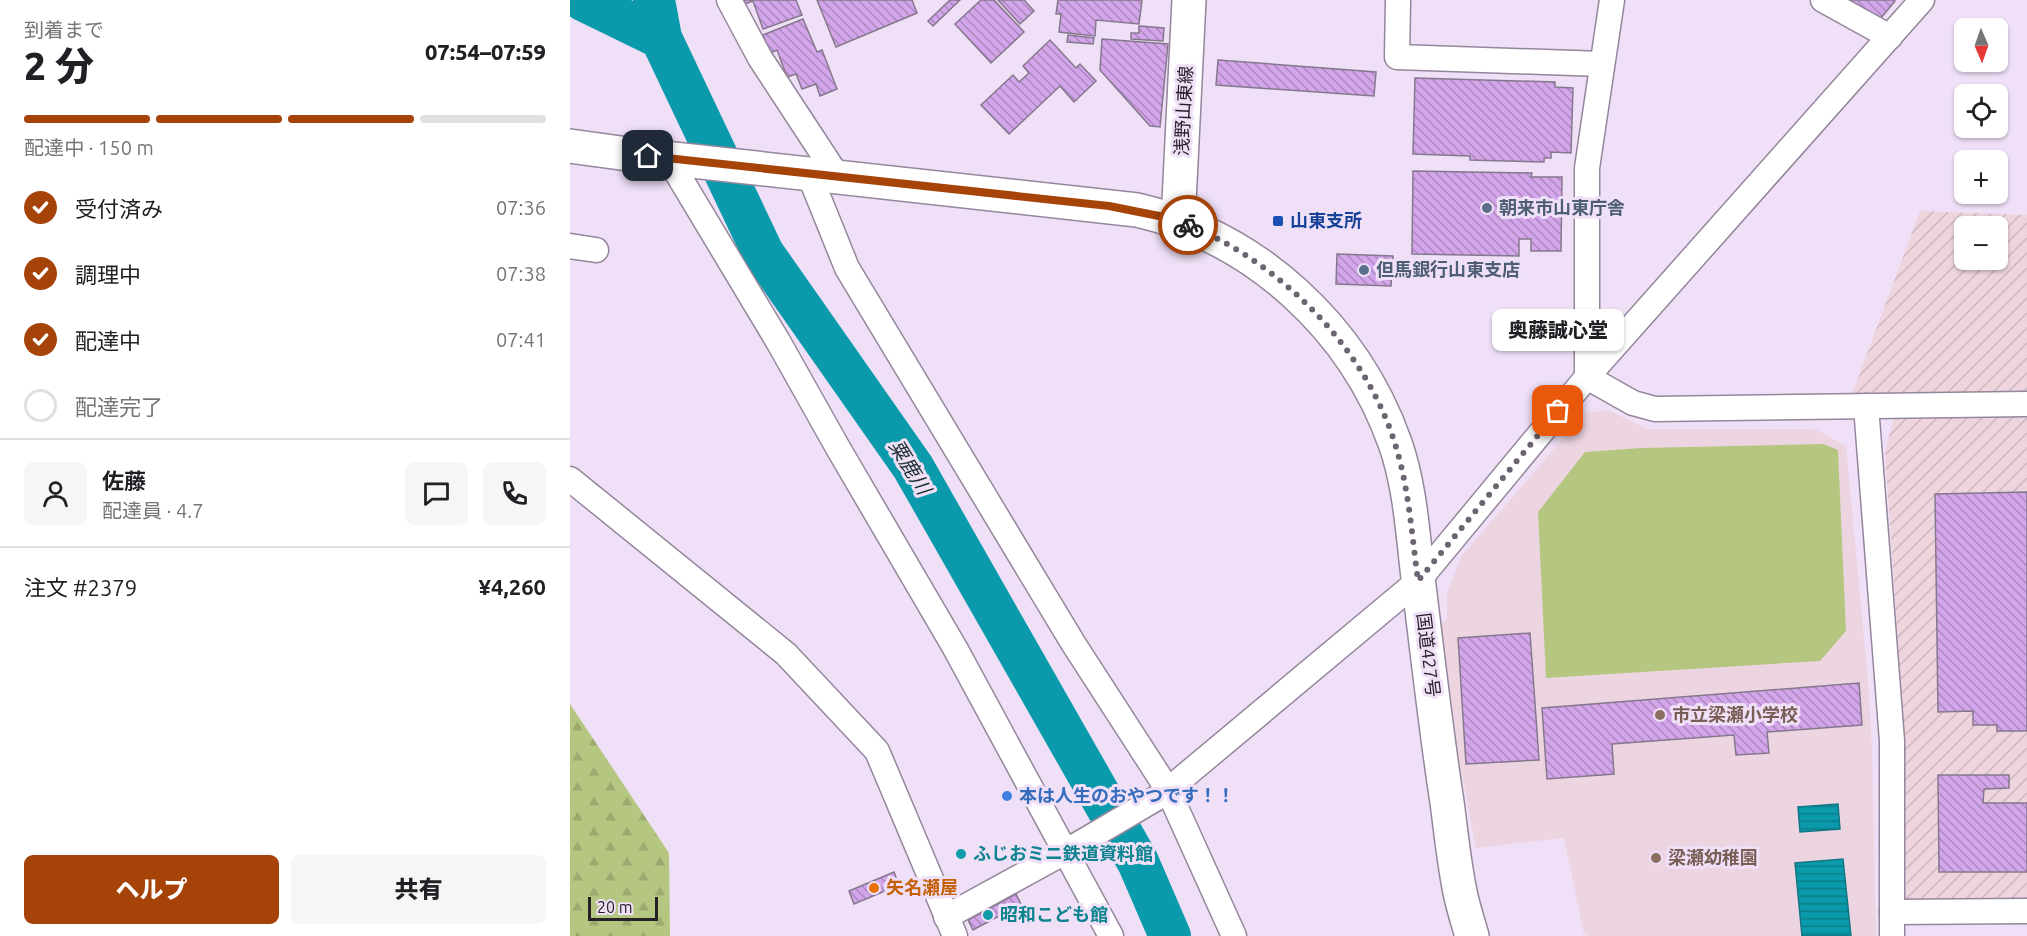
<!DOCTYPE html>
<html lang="ja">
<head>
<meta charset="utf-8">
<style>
	body { margin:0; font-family:Ubuntu,"Noto Sans JP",sans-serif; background:#f6f6f6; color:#202124; height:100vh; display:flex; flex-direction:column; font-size:22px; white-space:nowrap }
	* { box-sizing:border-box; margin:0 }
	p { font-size:20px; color:#757577 }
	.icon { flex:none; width:33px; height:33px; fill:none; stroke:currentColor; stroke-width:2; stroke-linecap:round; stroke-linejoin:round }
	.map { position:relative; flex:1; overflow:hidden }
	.details { display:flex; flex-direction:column; background:#fff; width:570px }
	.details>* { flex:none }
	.needle { width:39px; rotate:178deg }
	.controls { position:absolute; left:1384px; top:18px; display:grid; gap:12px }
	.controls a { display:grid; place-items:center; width:54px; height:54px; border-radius:9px; background:#fff; box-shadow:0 2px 4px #0004; font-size:30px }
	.scale { position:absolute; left:18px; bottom:15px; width:70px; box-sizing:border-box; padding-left:6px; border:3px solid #262129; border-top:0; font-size:16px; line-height:21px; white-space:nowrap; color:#262129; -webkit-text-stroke:4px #efe0f7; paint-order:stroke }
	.pin { position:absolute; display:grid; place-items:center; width:51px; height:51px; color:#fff; margin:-26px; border-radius:12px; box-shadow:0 3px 9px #0006 }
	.courier { position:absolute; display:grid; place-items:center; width:60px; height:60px; margin:-30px; border:4px solid #a64308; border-radius:50%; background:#fff; color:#222; box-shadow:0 2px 8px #0007 }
	.bubble { position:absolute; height:42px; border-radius:9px; background:#fff; box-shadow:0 2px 4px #0004; font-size:20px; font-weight:800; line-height:42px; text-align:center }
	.head em { font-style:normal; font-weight:800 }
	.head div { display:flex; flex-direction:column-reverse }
	.head { display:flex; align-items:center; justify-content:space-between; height:102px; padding:0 24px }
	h1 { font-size:39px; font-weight:800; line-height:45px }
	.bar { display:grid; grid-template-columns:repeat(4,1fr); gap:9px 6px; align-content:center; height:72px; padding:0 24px }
	.bar i { height:8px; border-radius:4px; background:#e0e0e0 }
	.bar .on { background:#a64308 }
	.bar p { grid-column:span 4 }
	.line { display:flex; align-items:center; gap:15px; padding:0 24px; border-top:2px solid #e0e0e0 }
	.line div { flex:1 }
	.round { display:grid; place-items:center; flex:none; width:63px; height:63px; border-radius:9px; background:#f6f6f6 }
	ol { padding:0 24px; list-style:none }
	li { display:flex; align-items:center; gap:18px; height:66px }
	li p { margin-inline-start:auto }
	li .icon { padding:6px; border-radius:50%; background:#a64308; color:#fff; stroke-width:4 }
	li:last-child { color:#757577 }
	li i { width:33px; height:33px; border:3px solid #e0e0e0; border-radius:50% }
	.action { display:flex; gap:12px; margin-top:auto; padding:12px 24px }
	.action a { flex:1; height:69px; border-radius:9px; background:#a64308; color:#fff; font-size:24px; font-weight:800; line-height:69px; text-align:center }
	.action a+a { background:#f6f6f6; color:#202124 }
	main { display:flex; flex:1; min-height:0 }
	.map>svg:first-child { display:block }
	.industrial { fill:url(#industrial-furrows); fill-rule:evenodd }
	.education { fill:#ecd5e1 }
	.forest { fill:url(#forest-firs) }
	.pitch { fill:#b5c681 }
	.water { fill:url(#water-rules); stroke:#137684; stroke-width:1.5 }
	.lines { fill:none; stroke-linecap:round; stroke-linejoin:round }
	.river { stroke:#0b9aab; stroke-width:42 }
	.building { fill:url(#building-back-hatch); stroke:#85788c; stroke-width:1.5 }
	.minor-casing { stroke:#94869b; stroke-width:27 }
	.secondary-casing { stroke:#94869b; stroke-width:36 }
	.trunk-casing { stroke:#94869b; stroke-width:36 }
	.minor { stroke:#fff; stroke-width:24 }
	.secondary { stroke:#fff; stroke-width:33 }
	.trunk { stroke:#fff; stroke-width:33 }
	.done { stroke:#6c6471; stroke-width:6; stroke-dasharray:0 10.8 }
	.route { stroke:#a64308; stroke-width:8 }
	.service-dot { fill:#5c6f8a; stroke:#efe0f7; stroke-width:2 }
	.transit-dot { fill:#1a4fb4; stroke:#efe0f7; stroke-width:2 }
	.education-dot { fill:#8d6e63; stroke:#efe0f7; stroke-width:2 }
	.shop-dot { fill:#3f7fe0; stroke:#efe0f7; stroke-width:2 }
	.culture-dot { fill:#0f9aa8; stroke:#efe0f7; stroke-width:2 }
	.food-dot { fill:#e8710a; stroke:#efe0f7; stroke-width:2 }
	.labels { text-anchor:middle; stroke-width:6; stroke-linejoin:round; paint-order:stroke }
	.street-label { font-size:18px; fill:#262129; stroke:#efe0f7 }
	.service-label { font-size:18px; font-weight:bold; fill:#4e5e75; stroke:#efe0f7; text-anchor:start }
	.transit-label { font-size:18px; font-weight:bold; fill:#164399; stroke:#efe0f7; text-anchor:start }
	.education-label { font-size:18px; font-weight:bold; fill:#785e54; stroke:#efe0f7; text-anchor:start }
	.shop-label { font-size:18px; font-weight:bold; fill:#366cbe; stroke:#efe0f7; text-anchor:start }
	.culture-label { font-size:18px; font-weight:bold; fill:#0d838f; stroke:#efe0f7; text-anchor:start }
	.food-label { font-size:18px; font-weight:bold; fill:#c56008; stroke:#efe0f7; text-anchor:start }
	.water-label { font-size:20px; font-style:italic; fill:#192e31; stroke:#efe0f7 }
</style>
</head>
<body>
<main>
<section class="details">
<div class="head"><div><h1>2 分</h1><p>到着まで</p></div><em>07:54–07:59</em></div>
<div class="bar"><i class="on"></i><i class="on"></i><i class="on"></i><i></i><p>配達中 · 150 m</p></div>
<ol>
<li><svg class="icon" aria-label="check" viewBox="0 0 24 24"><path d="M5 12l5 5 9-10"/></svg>受付済み<p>07:36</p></li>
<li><svg class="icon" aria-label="check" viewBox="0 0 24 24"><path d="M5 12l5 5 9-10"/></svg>調理中<p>07:38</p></li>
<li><svg class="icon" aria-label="check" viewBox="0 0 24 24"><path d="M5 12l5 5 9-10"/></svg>配達中<p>07:41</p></li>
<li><i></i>配達完了</li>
</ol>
<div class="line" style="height:108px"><a class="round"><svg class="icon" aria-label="person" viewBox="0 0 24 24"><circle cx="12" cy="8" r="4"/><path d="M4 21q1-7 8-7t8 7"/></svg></a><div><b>佐藤</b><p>配達員 · 4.7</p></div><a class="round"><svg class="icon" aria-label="chat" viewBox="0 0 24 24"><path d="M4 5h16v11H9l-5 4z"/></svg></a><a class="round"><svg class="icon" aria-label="phone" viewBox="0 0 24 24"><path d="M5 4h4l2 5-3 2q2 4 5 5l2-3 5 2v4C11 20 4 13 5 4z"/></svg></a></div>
<div class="line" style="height:78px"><div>注文 #2379</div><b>¥4,260</b></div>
<div class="action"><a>ヘルプ</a><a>共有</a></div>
</section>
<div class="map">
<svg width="1457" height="936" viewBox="0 0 1457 936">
	<defs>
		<pattern id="industrial-furrows" width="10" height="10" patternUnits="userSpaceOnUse" patternTransform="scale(1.5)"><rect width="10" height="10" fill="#eed5dd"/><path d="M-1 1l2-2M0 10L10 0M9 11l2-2" fill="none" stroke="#ccb7be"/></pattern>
		<pattern id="forest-firs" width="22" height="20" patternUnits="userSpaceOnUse" patternTransform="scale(1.5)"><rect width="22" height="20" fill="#b5c681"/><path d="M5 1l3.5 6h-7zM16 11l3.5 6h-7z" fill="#9caa6f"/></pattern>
		<pattern id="water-rules" width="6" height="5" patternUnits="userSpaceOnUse" patternTransform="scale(1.5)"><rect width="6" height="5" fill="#0b9aab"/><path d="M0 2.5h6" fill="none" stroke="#0b7d8b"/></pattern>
		<pattern id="building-back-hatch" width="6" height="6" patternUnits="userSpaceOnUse" patternTransform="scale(1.5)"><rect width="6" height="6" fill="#d3a6eb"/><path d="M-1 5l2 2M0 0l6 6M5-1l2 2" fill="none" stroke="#ab87be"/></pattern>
	</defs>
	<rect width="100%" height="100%" fill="#efe0f7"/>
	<g class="industrial">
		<path d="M1350 211 1457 215V394L1281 397ZM1395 226H1428V260H1395Z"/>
		<path d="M1419 416H1457V901L1336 903 1332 704 1315 451 1324 418Z"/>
	</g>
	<path class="education" d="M1037 410 1078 429H1245L1276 446 1298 680 1302 747 1306 936H1019L1014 934 994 838 906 848 889 760 871 623 877 620V594L891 557 1015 413Z"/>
	<path class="forest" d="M0 704 99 853 100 936H0Z"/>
	<path class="pitch" d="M1253 444 1268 450 1276 631 1250 661 976 678 968 512 1015 452 1071 448Z"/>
	<g class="water">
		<path d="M1268 804 1270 829 1230 832 1228 807Z"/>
		<path d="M1273 859 1281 936H1232L1225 863Z"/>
	</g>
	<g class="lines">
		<g class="river">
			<path d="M13 0 91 38"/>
			<path d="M84 0 91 38 193 253 343 467 568 862 600 936"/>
		</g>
	</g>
	<g class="building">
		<path d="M174 0H226L232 15 193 29 183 1 175 4Z"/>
		<path d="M247 0H342L347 13 266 47Z"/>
		<path d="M380 0H390L363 26 358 21Z"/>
		<path d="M411 0H424L454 32 421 63 385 24Z"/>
		<path d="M428 0H454L464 11 450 24Z"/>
		<path d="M488 0H572L569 24 526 20 525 36 489 32 491 14H486Z"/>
		<path d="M1274 0H1324L1325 1 1310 19Z"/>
		<path d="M233 19 247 52 252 50 267 89 250 96 246 84 232 89 226 74 217 77 207 50 200 53 193 35Z"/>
		<path d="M569 26 594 28 593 41 561 39V33H569Z"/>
		<path d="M498 35 524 38 523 44 497 42Z"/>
		<path d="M532 39 598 44 590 127 580 126 530 70Z"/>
		<path d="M480 40 506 68 510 64 526 81 504 102 490 86 439 134 411 105 443 75 449 82 459 73 453 66Z"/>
		<path d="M648 60 806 72 804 96 646 85Z"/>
		<path d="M845 78 985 82V87L1003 88 1001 153 981 152V158H974V162L900 160V156L843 154Z"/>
		<path d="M843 171 962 173 961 177H992L991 251H961V239H949V256L842 254Z"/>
		<path d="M767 254 823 256 821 286 766 284Z"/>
		<path d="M1457 492V731H1427V725H1403V711L1368 712 1365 494Z"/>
		<path d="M960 633 969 760 896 764 888 638Z"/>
		<path d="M1289 683 1292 725 1197 732 1199 753 1166 755 1164 735 1042 744 1044 774 977 779 972 708Z"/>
		<path d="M1368 775H1439V788L1414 789 1413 803H1457V872H1369Z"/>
		<path d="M324 872 329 885 284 904 279 891Z"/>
		<path d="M446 894 452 906 444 911 442 909 403 930 398 920Z"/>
	</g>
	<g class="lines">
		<g class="minor-casing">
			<g id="minor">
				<path d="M159 0 190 58 268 177"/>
				<path d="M828 0 827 57 1032 64"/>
				<path d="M1253 0 1320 37"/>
				<path d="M98 158 209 343 268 448 385 648 541 936"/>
				<path d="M239 174 277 268 503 643 598 790 664 936"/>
				<path d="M0 246 26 250"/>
				<path d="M1017 377 1063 403 1085 409 1457 404"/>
				<path d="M1017 377V168L1042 0"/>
				<path d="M1296 406 1322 741V936"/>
				<path d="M0 479 216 654 307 751 385 936"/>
				<path d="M1322 912 1457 911"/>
				<path d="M376 917 495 852 592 795 848 581 1017 377 1352 0"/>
			</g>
		</g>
		<g class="secondary-casing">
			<path id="secondary" d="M608 222 619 0"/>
		</g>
		<g class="trunk-casing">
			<path id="trunk" d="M0 146 58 154 567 210C686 237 784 328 825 443 841 488 843 539 849 586 858 658 866 731 877 802 881 832 884 863 890 892 893 907 898 922 902 936"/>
		</g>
		<use href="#minor" class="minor"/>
		<use href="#secondary" class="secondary"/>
		<use href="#trunk" class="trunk"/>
	</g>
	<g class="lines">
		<path class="done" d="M618 225C711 263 797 349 826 447 839 490 842 536 848 581L988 411"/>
		<path class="route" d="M78 156 539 206 594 217 618 225"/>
	</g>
	<g class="service-dot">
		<circle cx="917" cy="208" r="6"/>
		<circle cx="794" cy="270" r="6"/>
	</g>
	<rect class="transit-dot" x="702" y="215" width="12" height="12" rx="3"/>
	<g class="education-dot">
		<circle cx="1090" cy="715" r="6"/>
		<circle cx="1086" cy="858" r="6"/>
	</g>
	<circle class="shop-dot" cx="437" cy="796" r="6"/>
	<g class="culture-dot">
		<circle cx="391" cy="854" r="6"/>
		<circle cx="418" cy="915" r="6"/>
	</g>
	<circle class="food-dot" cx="304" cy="888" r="6"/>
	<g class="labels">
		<g class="street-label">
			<text transform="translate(614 111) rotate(-87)" y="6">浅野山東線</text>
			<text transform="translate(858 655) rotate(83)" y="6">国道427号</text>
		</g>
		<g class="service-label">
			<text x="929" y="214">朝来市山東庁舎</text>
			<text x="806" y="276">但馬銀行山東支店</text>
		</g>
		<g class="transit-label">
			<text x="720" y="227">山東支所</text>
		</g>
		<g class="education-label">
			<text x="1102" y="721">市立梁瀬小学校</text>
			<text x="1098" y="864">梁瀬幼稚園</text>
		</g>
		<g class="shop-label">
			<text x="449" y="802">本は人生のおやつです！！</text>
		</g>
		<g class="culture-label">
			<text x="403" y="860">ふじおミニ鉄道資料館</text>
			<text x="430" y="921">昭和こども館</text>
		</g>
		<g class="food-label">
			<text x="316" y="894">矢名瀬屋</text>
		</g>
		<g class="water-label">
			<text transform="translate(340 467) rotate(58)" y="7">粟鹿川</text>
		</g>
	</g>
</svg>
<div class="controls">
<a><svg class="needle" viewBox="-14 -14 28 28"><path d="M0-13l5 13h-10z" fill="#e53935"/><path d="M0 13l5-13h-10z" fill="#757577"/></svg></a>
<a><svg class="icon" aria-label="locate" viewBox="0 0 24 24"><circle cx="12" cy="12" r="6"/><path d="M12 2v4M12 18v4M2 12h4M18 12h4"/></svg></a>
<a>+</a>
<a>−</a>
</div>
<div class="scale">20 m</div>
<div class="pin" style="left:988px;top:411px;background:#ea580c"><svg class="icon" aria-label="bag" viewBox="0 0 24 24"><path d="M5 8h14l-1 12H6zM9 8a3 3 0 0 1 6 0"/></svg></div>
<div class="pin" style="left:78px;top:156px;background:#1f2937"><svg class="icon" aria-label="home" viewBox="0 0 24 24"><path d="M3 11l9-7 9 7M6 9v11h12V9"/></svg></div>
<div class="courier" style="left:618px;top:225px"><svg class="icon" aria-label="bike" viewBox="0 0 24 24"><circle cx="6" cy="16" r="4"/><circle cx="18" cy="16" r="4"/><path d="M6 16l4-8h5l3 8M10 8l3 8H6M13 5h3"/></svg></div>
<div class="bubble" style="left:922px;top:309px;width:132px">奥藤誠心堂</div>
</div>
</main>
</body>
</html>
